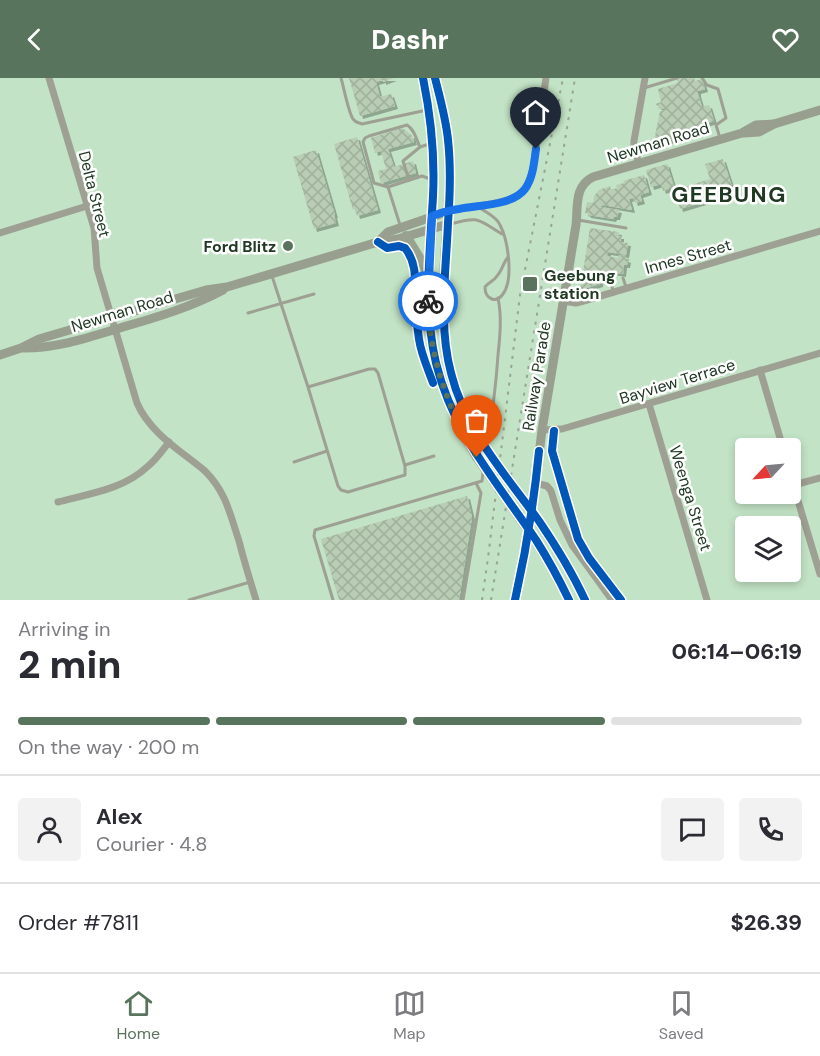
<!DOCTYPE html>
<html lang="en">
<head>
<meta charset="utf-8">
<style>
	body { margin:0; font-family:"DM Sans",sans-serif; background:#f2f2f3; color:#2b2b33; height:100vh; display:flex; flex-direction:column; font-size:22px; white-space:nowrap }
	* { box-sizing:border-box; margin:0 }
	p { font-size:20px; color:#7c7c81 }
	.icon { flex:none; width:33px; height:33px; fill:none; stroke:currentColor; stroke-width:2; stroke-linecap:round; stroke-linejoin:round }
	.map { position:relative; height:522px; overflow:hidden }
	.side { display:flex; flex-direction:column; background:#fff; flex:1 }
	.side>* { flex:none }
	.needle { width:39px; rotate:244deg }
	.tools { position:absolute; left:735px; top:360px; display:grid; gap:12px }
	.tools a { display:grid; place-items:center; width:66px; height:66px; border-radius:6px; background:#fff; box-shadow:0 3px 9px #0003; font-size:30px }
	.pin { position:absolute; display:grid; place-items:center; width:51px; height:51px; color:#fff; margin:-62px -26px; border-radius:50% 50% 50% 0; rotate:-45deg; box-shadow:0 0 6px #0007 }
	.pin .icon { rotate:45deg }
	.courier { position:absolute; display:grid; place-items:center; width:60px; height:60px; margin:-30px; border:4px solid #1a73e8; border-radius:50%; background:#fff; color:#222; box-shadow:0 2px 8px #0007 }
	.overview em { font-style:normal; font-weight:800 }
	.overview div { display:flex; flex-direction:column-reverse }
	.overview { display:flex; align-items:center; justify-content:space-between; height:102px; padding:0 18px }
	h1 { font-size:39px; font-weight:800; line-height:45px }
	.bar { display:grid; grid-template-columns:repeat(4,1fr); gap:9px 6px; align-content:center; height:72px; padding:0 18px }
	.bar i { height:8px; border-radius:4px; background:#e1e1e2 }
	.bar .on { background:#59745c }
	.bar p { grid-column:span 4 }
	.line { display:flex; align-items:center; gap:15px; padding:0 18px; border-top:2px solid #e1e1e2 }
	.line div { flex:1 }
	.round { display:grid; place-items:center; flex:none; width:63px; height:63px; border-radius:6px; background:#f2f2f3 }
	header { display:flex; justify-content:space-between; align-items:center; height:78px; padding:0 18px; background:#59745c; color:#fff; font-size:27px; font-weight:800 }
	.dock { display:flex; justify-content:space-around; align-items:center; height:84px; border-top:2px solid #e1e1e2; background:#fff; font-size:16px; color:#7c7c81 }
	.dock a { display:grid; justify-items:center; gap:3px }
	.dock .on { color:#59745c }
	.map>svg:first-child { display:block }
	.building { fill:url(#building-cross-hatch); filter:url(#shadow) }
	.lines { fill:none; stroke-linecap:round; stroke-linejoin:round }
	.service { stroke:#9ea093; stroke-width:3 }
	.minor { stroke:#9ea093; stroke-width:7 }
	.secondary { stroke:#999f8e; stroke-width:9 }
	.primary { stroke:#99a28e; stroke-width:10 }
	.rail { stroke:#97a493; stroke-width:2; stroke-dasharray:3 6; stroke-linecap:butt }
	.primary-bridge { stroke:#99a28e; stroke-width:10 }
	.cycleway-casing { stroke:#fff; stroke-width:11 }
	.cycleway { stroke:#0057b8; stroke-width:8 }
	.done { stroke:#59745c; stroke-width:6; stroke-dasharray:0 10.8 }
	.route { stroke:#1a73e8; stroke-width:8 }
	.poi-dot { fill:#59745c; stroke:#fff; stroke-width:2 }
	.labels { text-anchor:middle; stroke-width:5; stroke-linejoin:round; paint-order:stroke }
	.street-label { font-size:16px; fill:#203923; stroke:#fff }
	.poi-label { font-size:16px; font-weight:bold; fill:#203923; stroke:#fff; text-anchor:end }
	.district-label { font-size:22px; font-weight:bold; letter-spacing:1.5px; fill:#203923; stroke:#fff }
</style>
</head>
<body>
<header><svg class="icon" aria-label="back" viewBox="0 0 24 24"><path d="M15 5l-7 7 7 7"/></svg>Dashr<svg class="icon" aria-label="heart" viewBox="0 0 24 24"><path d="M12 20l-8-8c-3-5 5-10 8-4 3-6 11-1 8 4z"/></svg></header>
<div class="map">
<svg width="820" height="522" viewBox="0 0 820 522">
	<defs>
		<pattern id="building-cross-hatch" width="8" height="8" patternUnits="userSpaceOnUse" patternTransform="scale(1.5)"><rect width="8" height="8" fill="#b9ccb4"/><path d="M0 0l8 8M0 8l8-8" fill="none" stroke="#9fb09a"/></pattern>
		<filter id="shadow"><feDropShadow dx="3" dy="3" stdDeviation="0" flood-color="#0004"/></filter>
	</defs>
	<rect width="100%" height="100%" fill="#c2e3c5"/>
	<g class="building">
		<path d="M349 0H394L383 4V2L376 4 380 19 391 16 395 28 360 38Z"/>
		<path d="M676 0H694L695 3 702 1 705 11 698 13V16L702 29 709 27 714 43 702 47 703 52 662 65 660 61 654 63 660 33 665 32V30L662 31 655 26 661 24 658 11 678 5Z"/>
		<path d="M402 50 408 54 410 58 412 57 414 64 388 71 394 89 413 83 416 95 381 105 378 93 386 91 381 73 375 75 371 60Z"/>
		<path d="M357 59 378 132 357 138 355 131 353 132 334 66Z"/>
		<path d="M316 72 335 137H334L336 145 314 151 293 79Z"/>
		<path d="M723 81 734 115 680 131 675 112 710 101 705 86Z"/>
		<path d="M667 86 674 109 663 113 661 106 651 109 646 92Z"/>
		<path d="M644 97 649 114 640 117 642 123 635 125 633 120 629 121 632 132 602 127 601 129 619 132 617 139H614L613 141 588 137V136L585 135 587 124 593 125 594 118 599 112 610 108 611 112 617 110 616 107 624 105 623 103Z"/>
		<path d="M590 150 619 154 618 158H621V164L628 165 626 177 608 174 607 178 618 180 619 177 626 178 625 181 628 182 627 187H624L623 196 610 194 609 197 601 196 600 206 580 212Z"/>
		<path d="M467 418 472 439 459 522H339L321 461Z"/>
	</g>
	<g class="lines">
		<g class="service">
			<path d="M341 0C344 10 348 33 353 41 356 45 357 44 362 46L427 32"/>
			<path d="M702 0 707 7 718 11 726 40 716 47 720 60"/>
			<path d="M644 10 677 0"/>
			<path d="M420 69C416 61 415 52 407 47L369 58 365 60 363 64 374 105 388 109 422 98 430 101"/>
			<path d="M409 102 403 83 420 69 429 66"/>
			<path d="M388 109 400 147"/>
			<path d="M479 129C486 135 496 138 500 147 508 162 514 201 503 216 496 226 485 221 485 209 489 204 494 203 497 198 502 193 503 185 508 179"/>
			<path d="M578 142 626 150"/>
			<path d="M450 146C480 138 477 141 502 156"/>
			<path d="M272 198 308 309 338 408 341 412 348 414 405 397V388L378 295 375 291H369L308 309"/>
			<path d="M623 200 626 209"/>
			<path d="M603 203 611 204 613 213"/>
			<path d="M248 235 314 216"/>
			<path d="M487 367C492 338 496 308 498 277 500 258 502 239 498 220"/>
			<path d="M294 384 327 373"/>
			<path d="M405 387 434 378"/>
			<path d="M189 522 250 504"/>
			<path d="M333 522 314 458 315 452 482 403 483 395"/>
			<path d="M463 522 481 415 476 405"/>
		</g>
		<g class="minor">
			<path d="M49 0 94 150 97 190 137 325C150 355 181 373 205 393 226 414 230 436 239 463 244 483 250 502 256 522"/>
			<path d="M639 86 634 69V63L645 0"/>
			<path d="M449 133C468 128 511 127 523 113 529 107 531 99 533 91L546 0"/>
			<path d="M0 155 87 128"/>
			<path d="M563 223 576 225 587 222 820 153"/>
			<path d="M760 292 783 370"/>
			<path d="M649 326 707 522"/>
			<path d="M542 352 562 351 820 275"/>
			<path d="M790 396 820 496"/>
			<path d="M536 405 547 408 551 413 560 442 572 467 612 522"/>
			<path d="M794 407 820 400"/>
			<path d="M58 424C88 416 124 411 147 389 156 382 162 373 169 364"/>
		</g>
		<g class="secondary">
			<path d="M744 55 759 54 774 46 820 32"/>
			<path d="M378 164 388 154 449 133"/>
			<path d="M24 270C59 270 90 259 123 249 158 239 191 229 223 212"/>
			<path d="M0 277 21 270 39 261 206 212 227 209 378 164 398 161 448 146"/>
			<path d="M515 522 526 471 534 418 542 352 576 147C578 129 574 108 593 99L742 55 756 47 774 46"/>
		</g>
		<g class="primary">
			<path d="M423 0C431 39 435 79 433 118 431 162 425 207 430 251 436 297 453 340 477 379"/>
			<path d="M435 0C442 25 448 50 449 76 453 144 435 215 448 282 453 311 465 337 480 362"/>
			<path d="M406 158 429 196"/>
			<path d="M539 444 566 485 585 522"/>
			<path d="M536 463 549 484 569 522"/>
		</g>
		<g class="rail">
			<path d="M482 522 488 480 520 217 563 0"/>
			<path d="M491 522 575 0"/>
		</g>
		<g class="primary-bridge">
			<path d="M480 362 539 444"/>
			<path d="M477 379 536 463"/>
		</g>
		<g class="cycleway-casing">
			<g id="cycleway">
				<path d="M423 0C431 39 435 78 433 118 430 173 423 230 436 285 453 355 497 404 536 462 548 481 559 501 569 522"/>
				<path d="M435 0C440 20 446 41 448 62 451 89 450 118 448 145 446 195 438 246 451 295 465 352 505 396 539 443 556 468 572 494 585 522"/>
				<path d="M378 164 387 170 399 168 405 170C417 185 415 202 415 219 415 233 417 247 419 261 421 276 428 291 433 305"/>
				<path d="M554 353 552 373 578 461 589 480 621 522"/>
				<path d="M515 522C526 473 534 424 539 373"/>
			</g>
		</g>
		<use href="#cycleway" class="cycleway"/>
	</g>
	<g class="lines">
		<path class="done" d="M428 223C429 279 448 331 477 379"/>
		<path class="route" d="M428 223 432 138C441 135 449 132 459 131 478 127 512 128 525 111 533 100 534 85 536 71"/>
	</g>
	<g class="poi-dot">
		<circle cx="288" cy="168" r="6"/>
		<rect x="522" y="198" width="16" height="16" rx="3"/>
	</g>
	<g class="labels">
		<g class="street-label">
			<text transform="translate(658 64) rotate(-17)" y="6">Newman Road</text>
			<text transform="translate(95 116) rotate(76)" y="6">Delta Street</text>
			<text transform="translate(688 178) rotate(-16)" y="6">Innes Street</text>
			<text transform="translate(122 233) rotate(-17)" y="6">Newman Road</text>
			<text transform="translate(536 298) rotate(-81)" y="6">Railway Parade</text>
			<text transform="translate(677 303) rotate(-17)" y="6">Bayview Terrace</text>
			<text transform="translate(691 420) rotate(73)" y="6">Weenga Street</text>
		</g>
		<g class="poi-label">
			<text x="276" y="174">Ford Blitz</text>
			<text x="544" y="203" text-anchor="start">Geebung<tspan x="544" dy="18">station</tspan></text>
		</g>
		<g class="district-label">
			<text x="729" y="124">GEEBUNG</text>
		</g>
	</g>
</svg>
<div class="tools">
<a><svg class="needle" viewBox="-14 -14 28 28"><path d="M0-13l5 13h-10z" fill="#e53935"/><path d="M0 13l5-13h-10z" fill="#7c7c81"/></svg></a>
<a><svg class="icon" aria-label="layers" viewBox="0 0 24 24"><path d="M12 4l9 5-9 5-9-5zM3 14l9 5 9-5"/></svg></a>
</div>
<div class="pin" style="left:477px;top:379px;background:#ea580c"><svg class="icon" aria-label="bag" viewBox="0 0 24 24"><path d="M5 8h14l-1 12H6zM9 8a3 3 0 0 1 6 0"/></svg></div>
<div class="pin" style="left:536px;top:71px;background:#1f2937"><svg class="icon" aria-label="home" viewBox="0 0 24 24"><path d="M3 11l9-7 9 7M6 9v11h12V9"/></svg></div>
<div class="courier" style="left:428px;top:223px"><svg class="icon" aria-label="bike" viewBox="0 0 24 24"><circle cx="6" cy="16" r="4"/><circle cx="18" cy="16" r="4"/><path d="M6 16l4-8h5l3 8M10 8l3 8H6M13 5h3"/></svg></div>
</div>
<section class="side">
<div class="overview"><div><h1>2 min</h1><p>Arriving in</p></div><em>06:14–06:19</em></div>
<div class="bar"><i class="on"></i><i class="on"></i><i class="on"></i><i></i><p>On the way · 200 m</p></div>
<div class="line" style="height:108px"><a class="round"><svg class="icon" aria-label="person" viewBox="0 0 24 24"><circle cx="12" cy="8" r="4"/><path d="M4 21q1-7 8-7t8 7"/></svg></a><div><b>Alex</b><p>Courier · 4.8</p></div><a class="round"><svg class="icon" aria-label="chat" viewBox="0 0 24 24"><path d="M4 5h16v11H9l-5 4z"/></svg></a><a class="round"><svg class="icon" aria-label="phone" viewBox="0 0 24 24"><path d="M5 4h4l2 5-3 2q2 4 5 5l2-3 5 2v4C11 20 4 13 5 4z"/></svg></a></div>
<div class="line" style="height:78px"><div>Order #7811</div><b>$26.39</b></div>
</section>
<nav class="dock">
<a class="on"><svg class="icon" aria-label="home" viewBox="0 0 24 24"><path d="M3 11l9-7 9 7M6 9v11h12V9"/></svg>Home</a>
<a><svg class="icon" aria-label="map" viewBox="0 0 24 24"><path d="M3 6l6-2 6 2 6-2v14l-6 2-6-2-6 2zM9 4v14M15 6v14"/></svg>Map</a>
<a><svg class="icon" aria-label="saved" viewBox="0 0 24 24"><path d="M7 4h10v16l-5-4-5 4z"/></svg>Saved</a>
</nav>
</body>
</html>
